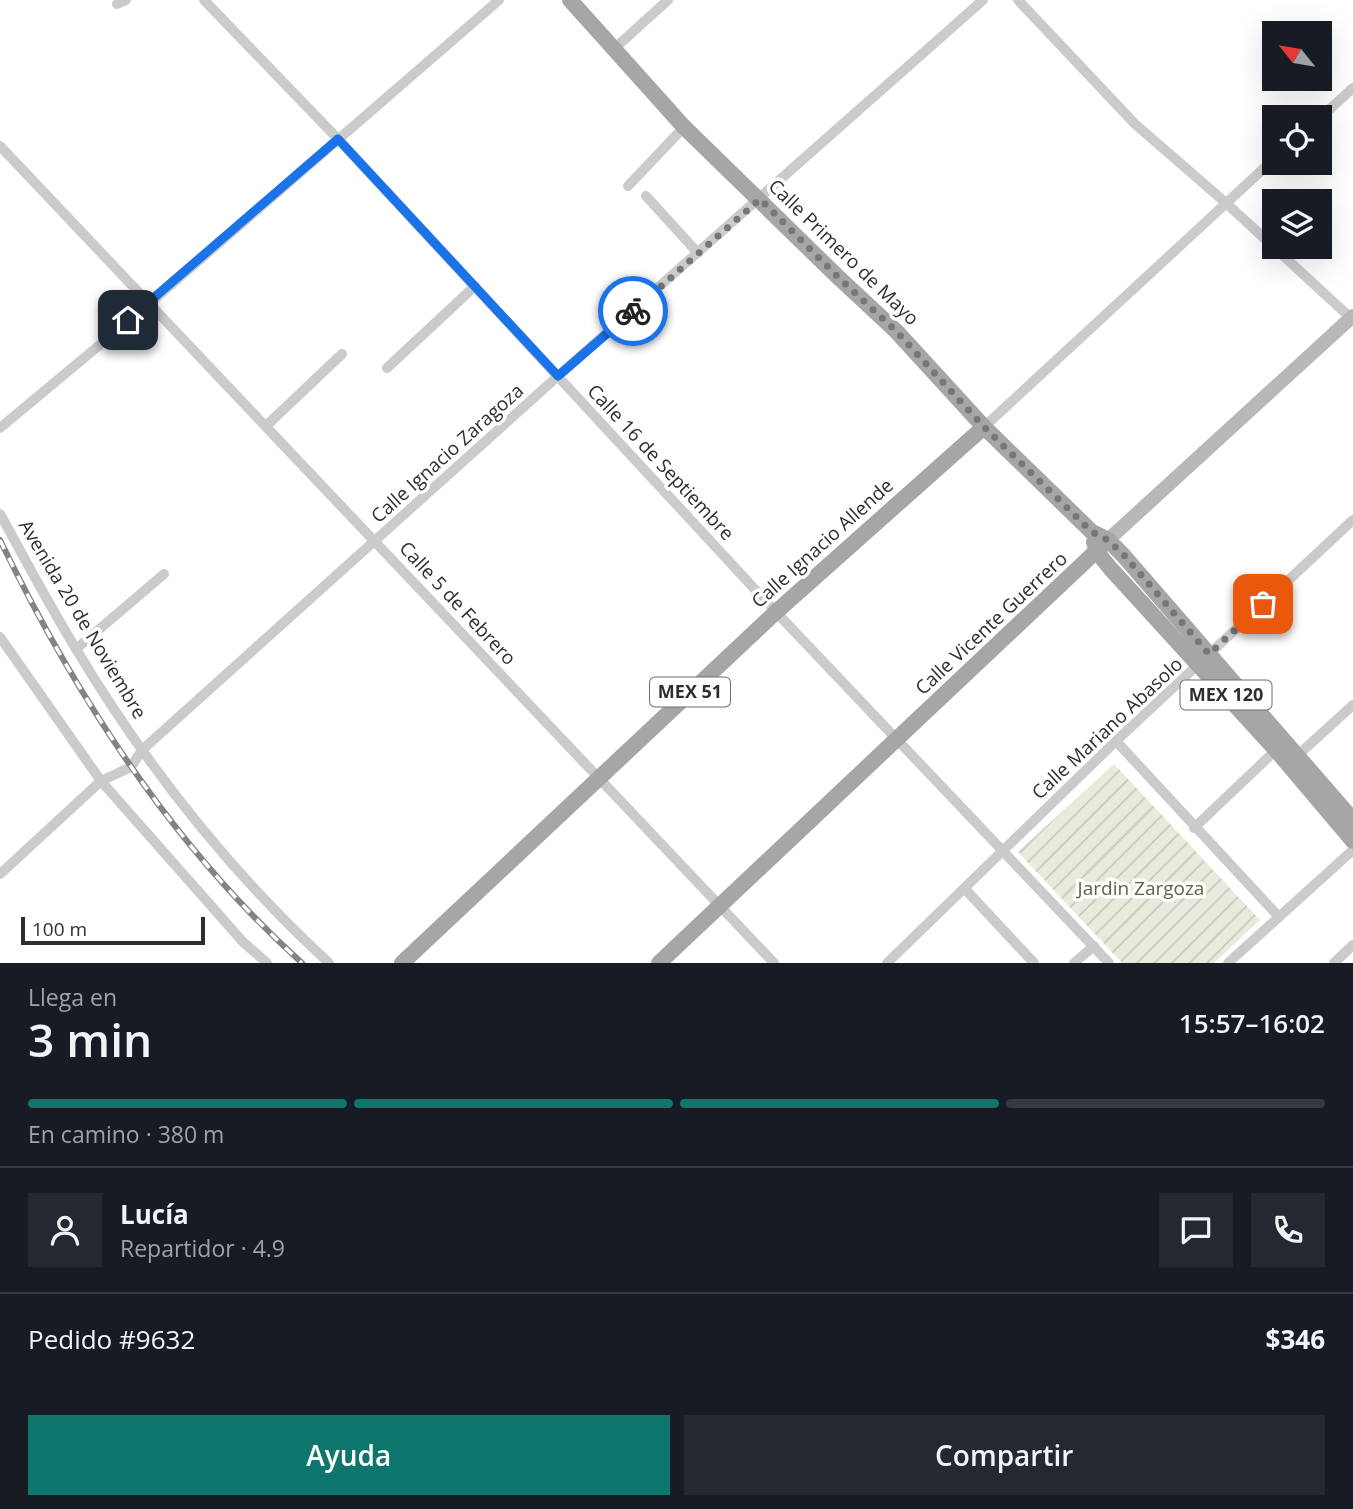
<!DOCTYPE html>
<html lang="es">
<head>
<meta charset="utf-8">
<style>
	body { margin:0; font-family:"Open Sans",sans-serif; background:#242831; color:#f1f3f6; height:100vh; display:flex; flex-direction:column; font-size:26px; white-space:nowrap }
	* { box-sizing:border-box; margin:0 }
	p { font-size:23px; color:#9ea1a6 }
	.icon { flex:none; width:38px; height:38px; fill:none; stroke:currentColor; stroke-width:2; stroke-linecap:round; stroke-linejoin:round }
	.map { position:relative; height:963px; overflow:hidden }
	.sheet { display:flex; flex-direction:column; background:#171b24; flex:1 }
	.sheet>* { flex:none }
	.needle { width:46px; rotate:300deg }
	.controls { position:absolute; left:1262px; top:21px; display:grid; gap:14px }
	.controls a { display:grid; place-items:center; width:70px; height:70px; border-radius:0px; background:#171b24; box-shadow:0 7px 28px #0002; font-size:35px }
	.scale { position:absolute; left:21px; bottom:18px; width:184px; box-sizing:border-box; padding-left:7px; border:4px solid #2e2e2e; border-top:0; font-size:19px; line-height:24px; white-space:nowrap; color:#2e2e2e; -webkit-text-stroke:5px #fff; paint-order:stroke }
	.pin { position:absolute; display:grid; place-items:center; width:60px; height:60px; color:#fff; margin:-30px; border-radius:14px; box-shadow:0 4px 10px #0006 }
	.courier { position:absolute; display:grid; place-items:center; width:70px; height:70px; margin:-35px; border:5px solid #1a73e8; border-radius:50%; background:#fff; color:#222; box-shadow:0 2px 9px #0007 }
	.head em { font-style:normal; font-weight:600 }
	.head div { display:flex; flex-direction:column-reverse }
	.head { display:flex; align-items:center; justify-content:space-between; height:119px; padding:0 28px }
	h1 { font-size:46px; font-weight:600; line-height:52px }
	.bar { display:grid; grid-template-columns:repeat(4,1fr); gap:10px 7px; align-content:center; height:84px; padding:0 28px }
	.bar i { height:9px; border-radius:5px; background:#363941 }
	.bar .on { background:#0f766e }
	.bar p { grid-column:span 4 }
	.line { display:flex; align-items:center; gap:18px; padding:0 28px; border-top:2px solid #363941 }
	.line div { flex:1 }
	.round { display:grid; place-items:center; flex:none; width:74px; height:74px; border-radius:0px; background:#242831 }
	.primary-button { display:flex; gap:14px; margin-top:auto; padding:14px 28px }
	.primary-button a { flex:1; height:80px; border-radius:0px; background:#0f766e; color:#fff; font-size:28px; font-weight:600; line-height:80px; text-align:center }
	.primary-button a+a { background:#242831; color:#f1f3f6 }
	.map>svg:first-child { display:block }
	.garden { fill:url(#garden-furrows) }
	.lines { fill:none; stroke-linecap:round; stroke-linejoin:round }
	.street { stroke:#cbcbcb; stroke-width:10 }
	.secondary { stroke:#b8b8b8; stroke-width:14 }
	.primary { stroke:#a6a6a6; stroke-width:16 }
	.rail-casing { stroke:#838383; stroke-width:6 }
	.rail { stroke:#fff; stroke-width:3.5; stroke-dasharray:10; stroke-linecap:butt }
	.done { stroke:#777; stroke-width:7; stroke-dasharray:0 12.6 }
	.route { stroke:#1a73e8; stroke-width:9 }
	.labels { text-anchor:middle; stroke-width:7; stroke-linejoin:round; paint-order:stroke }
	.shield { fill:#fff; stroke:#6d6d6d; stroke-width:2 }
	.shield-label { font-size:18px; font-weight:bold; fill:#2e2e2e }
	.street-label { font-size:19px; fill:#2e2e2e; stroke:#fff }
	.park-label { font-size:19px; fill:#56683c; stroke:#fff }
</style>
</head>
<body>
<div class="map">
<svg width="1353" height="963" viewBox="0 0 1353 963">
	<defs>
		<pattern id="garden-furrows" width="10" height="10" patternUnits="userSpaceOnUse" patternTransform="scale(1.75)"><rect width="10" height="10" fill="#e6ebdb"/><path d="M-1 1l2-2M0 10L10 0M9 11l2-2" fill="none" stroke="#c6cabc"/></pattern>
	</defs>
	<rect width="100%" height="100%" fill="#fff"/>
	<path class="garden" d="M1114 764 1260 920 1214 963H1122L1018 852Z"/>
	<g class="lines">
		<g class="street">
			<path d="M204 0 338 139 776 612 1109 963"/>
			<path d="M1018 0 1135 124 1226 203 1353 320"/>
			<path d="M117 4 126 0"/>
			<path d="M615 48 668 0"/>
			<path d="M1320 118 1353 88"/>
			<path d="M0 146 774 963"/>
			<path d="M628 186 684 127"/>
			<path d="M646 196 698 253"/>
			<path d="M387 368 475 286"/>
			<path d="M267 425 342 354"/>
			<path d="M984 427 1274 159"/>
			<path d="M0 428 150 303 499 0"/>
			<path d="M0 514C25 559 49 605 76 649 145 764 230 872 329 963"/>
			<path d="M0 637 101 781 243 942 267 963"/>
			<path d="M76 649 164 574"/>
			<path d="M1116 741 1279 917"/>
			<path d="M1297 756 1353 705"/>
			<path d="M1194 828 1276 750"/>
			<path d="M0 874 101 781 131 767 142 750 558 376 983 0"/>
			<path d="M965 889 1034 963"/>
			<path d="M887 963 1116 741 1353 520"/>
			<path d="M1074 963 1094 946"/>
			<path d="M1228 963 1353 850"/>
			<path d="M1334 963 1353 945"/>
		</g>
		<path class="secondary" d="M1108 540 1353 316"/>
		<g class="primary">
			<path d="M570 0 684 127 838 277 896 331 984 427 1092 532 1108 540 1123 555 1353 820"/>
			<path d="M1094 542 1097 552 1110 568 1276 750 1353 841"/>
			<path d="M402 963 776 612 984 427"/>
			<path d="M659 963 1108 540"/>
		</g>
		<g class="rail-casing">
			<path id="rail" d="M0 540C75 695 173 847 302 963"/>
		</g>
		<use href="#rail" class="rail"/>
	</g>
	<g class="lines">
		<path class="done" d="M633 311 760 199 838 277 896 331 984 427 1092 532 1108 540 1124 555 1209 654 1263 604"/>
		<path class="route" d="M128 320 338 139 558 376 633 311"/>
	</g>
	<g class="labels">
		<g class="shield">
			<rect x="650" y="677.5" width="80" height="29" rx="5"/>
			<rect x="1180.5" y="680.5" width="91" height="29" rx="5"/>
		</g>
		<g class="shield-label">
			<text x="690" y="698">MEX 51</text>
			<text x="1226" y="701">MEX 120</text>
		</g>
		<g class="street-label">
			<text transform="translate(844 252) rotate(44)" y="7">Calle Primero de Mayo</text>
			<text transform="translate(447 453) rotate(-42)" y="7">Calle Ignacio Zaragoza</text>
			<text transform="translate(661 462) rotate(47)" y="7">Calle 16 de Septiembre</text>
			<text transform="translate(822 543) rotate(-42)" y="7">Calle Ignacio Allende</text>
			<text transform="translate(458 603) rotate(47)" y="7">Calle 5 de Febrero</text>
			<text transform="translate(83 619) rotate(59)" y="7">Avenida 20 de Noviembre</text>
			<text transform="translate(991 623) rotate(-43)" y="7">Calle Vicente Guerrero</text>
			<text transform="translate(1107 728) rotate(-43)" y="7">Calle Mariano Abasolo</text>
		</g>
		<g class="park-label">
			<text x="1141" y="895">Jardin Zargoza</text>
		</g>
	</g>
</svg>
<div class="controls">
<a><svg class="needle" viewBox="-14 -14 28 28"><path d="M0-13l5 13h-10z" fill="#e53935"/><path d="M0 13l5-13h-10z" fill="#9ea1a6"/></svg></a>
<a><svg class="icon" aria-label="locate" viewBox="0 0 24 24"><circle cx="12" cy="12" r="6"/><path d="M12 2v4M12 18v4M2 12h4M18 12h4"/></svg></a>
<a><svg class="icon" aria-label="layers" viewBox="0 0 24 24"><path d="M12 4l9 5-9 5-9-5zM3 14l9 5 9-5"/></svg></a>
</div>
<div class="scale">100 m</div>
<div class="pin" style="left:1263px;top:604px;background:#ea580c"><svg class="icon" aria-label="bag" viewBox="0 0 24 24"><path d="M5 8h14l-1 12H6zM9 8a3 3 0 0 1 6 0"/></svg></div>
<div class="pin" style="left:128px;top:320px;background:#1f2937"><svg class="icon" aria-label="home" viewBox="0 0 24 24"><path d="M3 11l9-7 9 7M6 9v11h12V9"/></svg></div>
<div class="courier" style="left:633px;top:311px"><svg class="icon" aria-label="bike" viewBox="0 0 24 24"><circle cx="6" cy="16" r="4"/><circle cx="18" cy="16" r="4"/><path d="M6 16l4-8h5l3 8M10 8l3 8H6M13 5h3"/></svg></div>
</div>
<section class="sheet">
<div class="head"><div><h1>3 min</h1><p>Llega en</p></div><em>15:57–16:02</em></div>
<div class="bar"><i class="on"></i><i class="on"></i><i class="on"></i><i></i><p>En camino · 380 m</p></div>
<div class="line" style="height:126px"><a class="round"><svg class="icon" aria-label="person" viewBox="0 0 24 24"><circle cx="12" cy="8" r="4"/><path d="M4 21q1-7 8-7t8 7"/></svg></a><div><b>Lucía</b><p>Repartidor · 4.9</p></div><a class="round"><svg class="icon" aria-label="chat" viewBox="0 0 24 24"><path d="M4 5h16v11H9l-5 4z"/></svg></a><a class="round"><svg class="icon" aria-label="phone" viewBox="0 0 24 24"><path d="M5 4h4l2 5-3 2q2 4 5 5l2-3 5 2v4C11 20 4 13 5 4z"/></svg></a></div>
<div class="line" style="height:91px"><div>Pedido #9632</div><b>$346</b></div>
<div class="primary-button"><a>Ayuda</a><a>Compartir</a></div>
</section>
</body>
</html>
